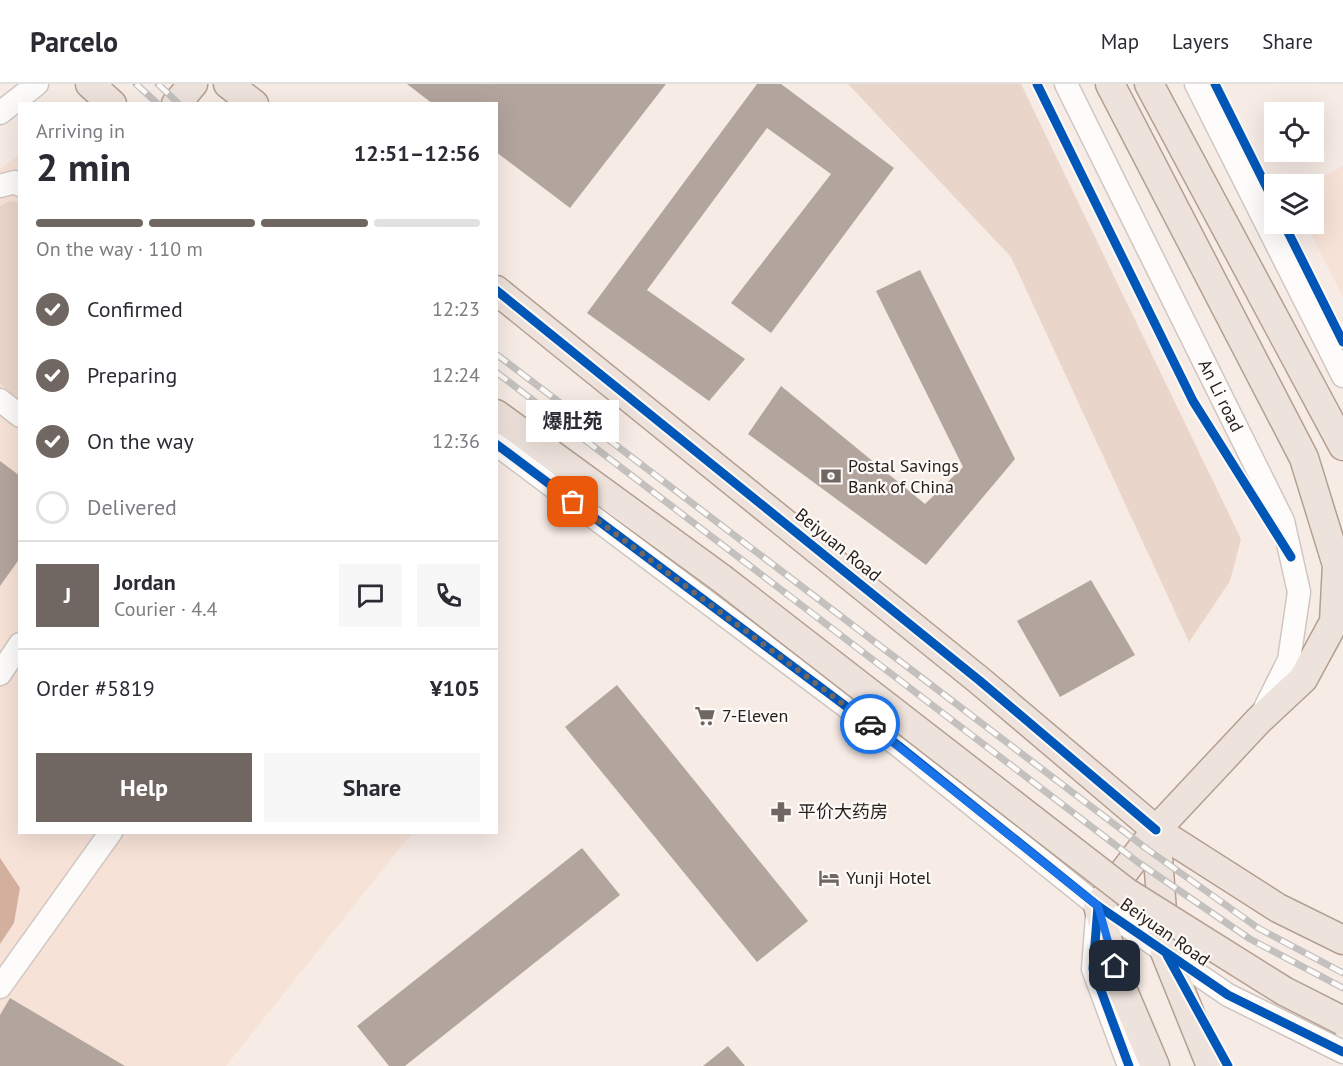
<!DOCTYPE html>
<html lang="en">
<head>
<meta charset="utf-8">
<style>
	body { margin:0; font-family:"PT Sans","Noto Sans SC",sans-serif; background:#f7f7f7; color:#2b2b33; height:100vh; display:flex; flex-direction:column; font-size:22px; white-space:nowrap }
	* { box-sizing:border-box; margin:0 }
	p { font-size:20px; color:#7c7c81 }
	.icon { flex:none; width:33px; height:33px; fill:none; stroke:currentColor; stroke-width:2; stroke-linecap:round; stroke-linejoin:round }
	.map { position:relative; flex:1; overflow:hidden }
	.drawer { position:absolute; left:18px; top:18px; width:480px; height:732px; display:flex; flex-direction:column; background:#fff; border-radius:0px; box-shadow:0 6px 24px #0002 }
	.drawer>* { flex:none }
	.fabs { position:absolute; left:1264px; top:18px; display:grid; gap:12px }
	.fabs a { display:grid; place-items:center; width:60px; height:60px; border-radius:0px; background:#fff; box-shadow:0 6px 24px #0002; font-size:30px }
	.pin { position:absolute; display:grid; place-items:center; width:51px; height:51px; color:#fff; margin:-26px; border-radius:12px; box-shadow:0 3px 9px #0006 }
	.courier { position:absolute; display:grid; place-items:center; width:60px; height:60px; margin:-30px; border:4px solid #1a73e8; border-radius:50%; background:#fff; color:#222; box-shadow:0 2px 8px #0007 }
	.bubble { position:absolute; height:42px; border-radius:0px; background:#fff; box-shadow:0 6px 24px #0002; font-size:20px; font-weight:700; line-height:42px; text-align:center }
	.head em { font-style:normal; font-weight:700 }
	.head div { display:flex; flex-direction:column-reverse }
	.head { display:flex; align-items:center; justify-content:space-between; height:102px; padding:0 18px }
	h1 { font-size:39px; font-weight:700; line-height:45px }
	.bar { display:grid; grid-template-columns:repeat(4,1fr); gap:9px 6px; align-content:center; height:72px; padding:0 18px }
	.bar i { height:8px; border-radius:4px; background:#e1e1e2 }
	.bar .selected { background:#706662 }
	.bar p { grid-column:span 4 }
	.line { display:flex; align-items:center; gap:15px; padding:0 18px; border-top:2px solid #e1e1e2 }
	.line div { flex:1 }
	.round { display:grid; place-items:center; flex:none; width:63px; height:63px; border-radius:0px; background:#f7f7f7 }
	ol { padding:0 18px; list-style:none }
	li { display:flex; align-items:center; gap:18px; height:66px }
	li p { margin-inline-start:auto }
	li .icon { padding:6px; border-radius:50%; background:#706662; color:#fff; stroke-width:4 }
	li:last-child { color:#7c7c81 }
	li i { width:33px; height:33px; border:3px solid #e1e1e2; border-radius:50% }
	.cta { display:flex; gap:12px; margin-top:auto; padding:12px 18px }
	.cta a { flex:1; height:69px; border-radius:0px; background:#706662; color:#fff; font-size:24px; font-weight:700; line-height:69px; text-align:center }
	.cta a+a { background:#f7f7f7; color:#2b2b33 }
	header { display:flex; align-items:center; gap:36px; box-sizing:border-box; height:84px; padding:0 30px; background:#fff; border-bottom:2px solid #e1e1e2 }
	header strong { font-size:28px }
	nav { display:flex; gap:33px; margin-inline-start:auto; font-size:21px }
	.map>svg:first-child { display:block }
	.built { fill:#f7e2d7 }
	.green { fill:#ead5ca }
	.water { fill:#d3b09e }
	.building { fill:#b2a59e }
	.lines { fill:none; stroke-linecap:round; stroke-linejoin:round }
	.minor-casing { stroke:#d0c6c1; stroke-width:25 }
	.major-casing { stroke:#b49f90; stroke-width:31 }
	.minor { stroke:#fefcfb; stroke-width:22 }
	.major { stroke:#eee3dc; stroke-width:28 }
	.rail-casing { stroke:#c3c0be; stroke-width:7 }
	.rail { stroke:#fefaf8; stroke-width:4.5; stroke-dasharray:14; stroke-linecap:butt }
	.major-bridge-casing { stroke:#b49f90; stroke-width:31; stroke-linecap:butt }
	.major-bridge { stroke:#eee3dc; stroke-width:28 }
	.cycleway-casing { stroke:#fefaf8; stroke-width:13 }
	.cycleway { stroke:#0057b8; stroke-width:9 }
	.done { stroke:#706662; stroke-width:6; stroke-dasharray:0 10.8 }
	.route { stroke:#1a73e8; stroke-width:8 }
	.labels { text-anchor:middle; stroke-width:4.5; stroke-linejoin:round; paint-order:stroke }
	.street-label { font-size:18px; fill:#271f1b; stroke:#fefaf8 }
	.poi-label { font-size:18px; fill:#271f1b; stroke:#fefaf8; text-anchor:start }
</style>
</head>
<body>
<header>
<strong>Parcelo</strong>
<nav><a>Map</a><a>Layers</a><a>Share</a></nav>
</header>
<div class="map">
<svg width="1343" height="982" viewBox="0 0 1343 982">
	<rect width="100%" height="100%" fill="#f7ebe5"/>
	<g class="built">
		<path d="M19 71 20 748 412 749 226 982H0V85Z"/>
		<path d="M1343 82V213L1306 140H1314V100H1306Z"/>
	</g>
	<g class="green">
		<path d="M848 0H1021L1241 455 1230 497 1189 558 1011 173Z"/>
		<path d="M10 117 20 119 19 316 0 299V122Z"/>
	</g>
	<path class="water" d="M0 774 20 804 14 839 0 860Z"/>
	<g class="building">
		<path d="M407 0H666L570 124 496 68V20H433Z"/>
		<path d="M757 0H781L894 84 771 249 731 219 831 90 767 44 647 206 745 275 709 317 587 229Z"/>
		<path d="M920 186 1015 375 926 481 748 350 781 302 925 420 963 383 876 207Z"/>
		<path d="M0 377 20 392V474L0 502Z"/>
		<path d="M1091 496 1135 571 1060 613 1017 537Z"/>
		<path d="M617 601 808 837 757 878 565 643Z"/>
		<path d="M582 764 620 811 405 982H389L357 942Z"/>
		<path d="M10 914 125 982H0V931Z"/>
		<path d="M728 962 745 982H703Z"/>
	</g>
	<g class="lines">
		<g class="minor-casing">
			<g id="minor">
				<path id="s1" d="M1066 0 1283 437 1299 508 1289 576 1264 626"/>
				<path d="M1196 0 1343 292"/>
				<path d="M0 29 37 0"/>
				<path d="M0 102 15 98 20 101"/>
				<path d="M0 316 20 332"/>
				<path d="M496 360 899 662 1098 822 1228 911 1343 968"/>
				<path d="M0 590 20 560"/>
				<path d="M1097 832 1093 885 1129 982"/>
				<path d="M0 903 111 748"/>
			</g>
		</g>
		<g class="major-casing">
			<g id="major">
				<path d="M90 0 112 20"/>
				<path d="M228 0 254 20"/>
				<path d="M1110 0 1304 374 1337 481 1334 538 1303 595 1259 636 1156 746 1098 822 1121 902 1155 982"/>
				<path d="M1149 0 1343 362"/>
				<path d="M176 20 193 0"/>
				<path d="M496 206 980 597 1156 746 1278 824 1343 856"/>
				<path d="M496 330 721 494"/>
				<path d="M1156 746 1165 868 1211 982"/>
			</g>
		</g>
		<use href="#minor" class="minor"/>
		<use href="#major" class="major"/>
		<g class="rail-casing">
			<g id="rail">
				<path d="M136 0 158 20"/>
				<path d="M158 0 179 20"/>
				<path d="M496 270 1147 765 1258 844 1343 889"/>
				<path d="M496 288 1139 779 1250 855 1343 904"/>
			</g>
		</g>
		<use href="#rail" class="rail"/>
		<g class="major-bridge-casing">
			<path id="major-bridge" d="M721 494 1126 808 1284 907 1343 937"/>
		</g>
		<use href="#major-bridge" class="major-bridge"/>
		<g class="cycleway-casing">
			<g id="cycleway">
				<path d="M1037 0 1193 317 1291 473"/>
				<path d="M1215 0 1275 120"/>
				<path d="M1284 140 1343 258"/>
				<path d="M496 206 980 597 1156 746"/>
				<path d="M496 360 899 662 1098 822 1228 911 1343 968"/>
				<path d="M1098 822 1093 885 1129 982"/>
				<path d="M1167 871 1228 982"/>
			</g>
		</g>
		<use href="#cycleway" class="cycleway"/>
	</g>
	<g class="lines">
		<path class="done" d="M573 418 870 640"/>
		<path class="route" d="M870 640 1098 822 1115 882"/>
	</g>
	<defs>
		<g id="bank-bare" transform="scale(1.62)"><path d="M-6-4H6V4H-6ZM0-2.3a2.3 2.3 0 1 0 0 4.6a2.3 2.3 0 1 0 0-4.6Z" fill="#706662" stroke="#fefaf8" stroke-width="2.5" paint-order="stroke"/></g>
		<g id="supermarket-bare" transform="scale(1.62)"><path d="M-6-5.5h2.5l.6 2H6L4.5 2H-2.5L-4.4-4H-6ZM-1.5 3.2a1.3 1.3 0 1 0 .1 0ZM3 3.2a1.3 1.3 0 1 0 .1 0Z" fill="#706662" stroke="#fefaf8" stroke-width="2.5" paint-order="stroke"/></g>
		<g id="pharmacy-bare" transform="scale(1.62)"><path d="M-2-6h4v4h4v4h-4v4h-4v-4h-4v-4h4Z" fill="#706662" stroke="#fefaf8" stroke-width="2.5" paint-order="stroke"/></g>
		<g id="hotel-bare" transform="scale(1.62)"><path d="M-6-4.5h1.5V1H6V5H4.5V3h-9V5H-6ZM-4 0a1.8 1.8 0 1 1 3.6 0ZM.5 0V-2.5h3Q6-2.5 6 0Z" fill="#706662" stroke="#fefaf8" stroke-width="2.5" paint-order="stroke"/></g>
	</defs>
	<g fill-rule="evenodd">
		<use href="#bank-bare" x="831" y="392"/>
		<use href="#supermarket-bare" x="705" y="632"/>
		<use href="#pharmacy-bare" x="781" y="728"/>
		<use href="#hotel-bare" x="829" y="794"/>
	</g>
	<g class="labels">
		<g class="street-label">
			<text dy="6" stroke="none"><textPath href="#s1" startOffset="348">An Li road</textPath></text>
			<text transform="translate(838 461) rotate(39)" y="6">Beiyuan Road</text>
			<text transform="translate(1165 848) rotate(35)" y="6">Beiyuan Road</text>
		</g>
		<g class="poi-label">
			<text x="848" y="388">Postal Savings<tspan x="848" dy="21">Bank of China</tspan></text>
			<text x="722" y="638">7-Eleven</text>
			<text x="798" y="734">平价大药房</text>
			<text x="846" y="800">Yunji Hotel</text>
		</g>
	</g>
</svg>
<div class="fabs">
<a><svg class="icon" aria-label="locate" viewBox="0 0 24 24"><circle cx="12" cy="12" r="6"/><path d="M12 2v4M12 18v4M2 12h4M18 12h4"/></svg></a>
<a><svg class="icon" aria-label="layers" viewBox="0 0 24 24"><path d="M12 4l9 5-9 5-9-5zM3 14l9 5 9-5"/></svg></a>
</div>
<div class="pin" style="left:573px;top:418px;background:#ea580c"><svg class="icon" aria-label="bag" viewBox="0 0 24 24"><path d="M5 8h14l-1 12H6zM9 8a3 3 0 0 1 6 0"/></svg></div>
<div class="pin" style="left:1115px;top:882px;background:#1f2937"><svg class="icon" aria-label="home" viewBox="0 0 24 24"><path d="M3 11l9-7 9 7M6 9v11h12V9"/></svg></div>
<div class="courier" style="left:870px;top:640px"><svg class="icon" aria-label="car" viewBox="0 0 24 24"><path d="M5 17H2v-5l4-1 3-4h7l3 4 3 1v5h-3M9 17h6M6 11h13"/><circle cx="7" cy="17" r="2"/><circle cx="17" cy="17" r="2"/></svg></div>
<div class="bubble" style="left:526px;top:316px;width:93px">爆肚苑</div>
<section class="drawer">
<div class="head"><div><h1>2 min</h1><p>Arriving in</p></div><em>12:51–12:56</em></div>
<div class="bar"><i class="selected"></i><i class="selected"></i><i class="selected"></i><i></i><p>On the way · 110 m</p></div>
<ol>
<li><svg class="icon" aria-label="check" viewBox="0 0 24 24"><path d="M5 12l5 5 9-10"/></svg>Confirmed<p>12:23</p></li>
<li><svg class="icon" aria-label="check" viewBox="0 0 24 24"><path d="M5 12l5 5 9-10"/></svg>Preparing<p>12:24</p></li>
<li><svg class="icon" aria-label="check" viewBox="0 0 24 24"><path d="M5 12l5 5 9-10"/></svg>On the way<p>12:36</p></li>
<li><i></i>Delivered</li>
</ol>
<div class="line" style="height:108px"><b class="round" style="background:#706662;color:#fff">J</b><div><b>Jordan</b><p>Courier · 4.4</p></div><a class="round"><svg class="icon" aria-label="chat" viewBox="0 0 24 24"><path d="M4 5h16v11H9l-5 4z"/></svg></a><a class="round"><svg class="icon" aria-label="phone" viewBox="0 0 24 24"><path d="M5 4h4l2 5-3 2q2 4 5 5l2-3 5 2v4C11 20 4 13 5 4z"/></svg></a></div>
<div class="line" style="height:78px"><div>Order #5819</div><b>¥105</b></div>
<div class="cta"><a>Help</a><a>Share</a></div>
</section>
</div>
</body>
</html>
